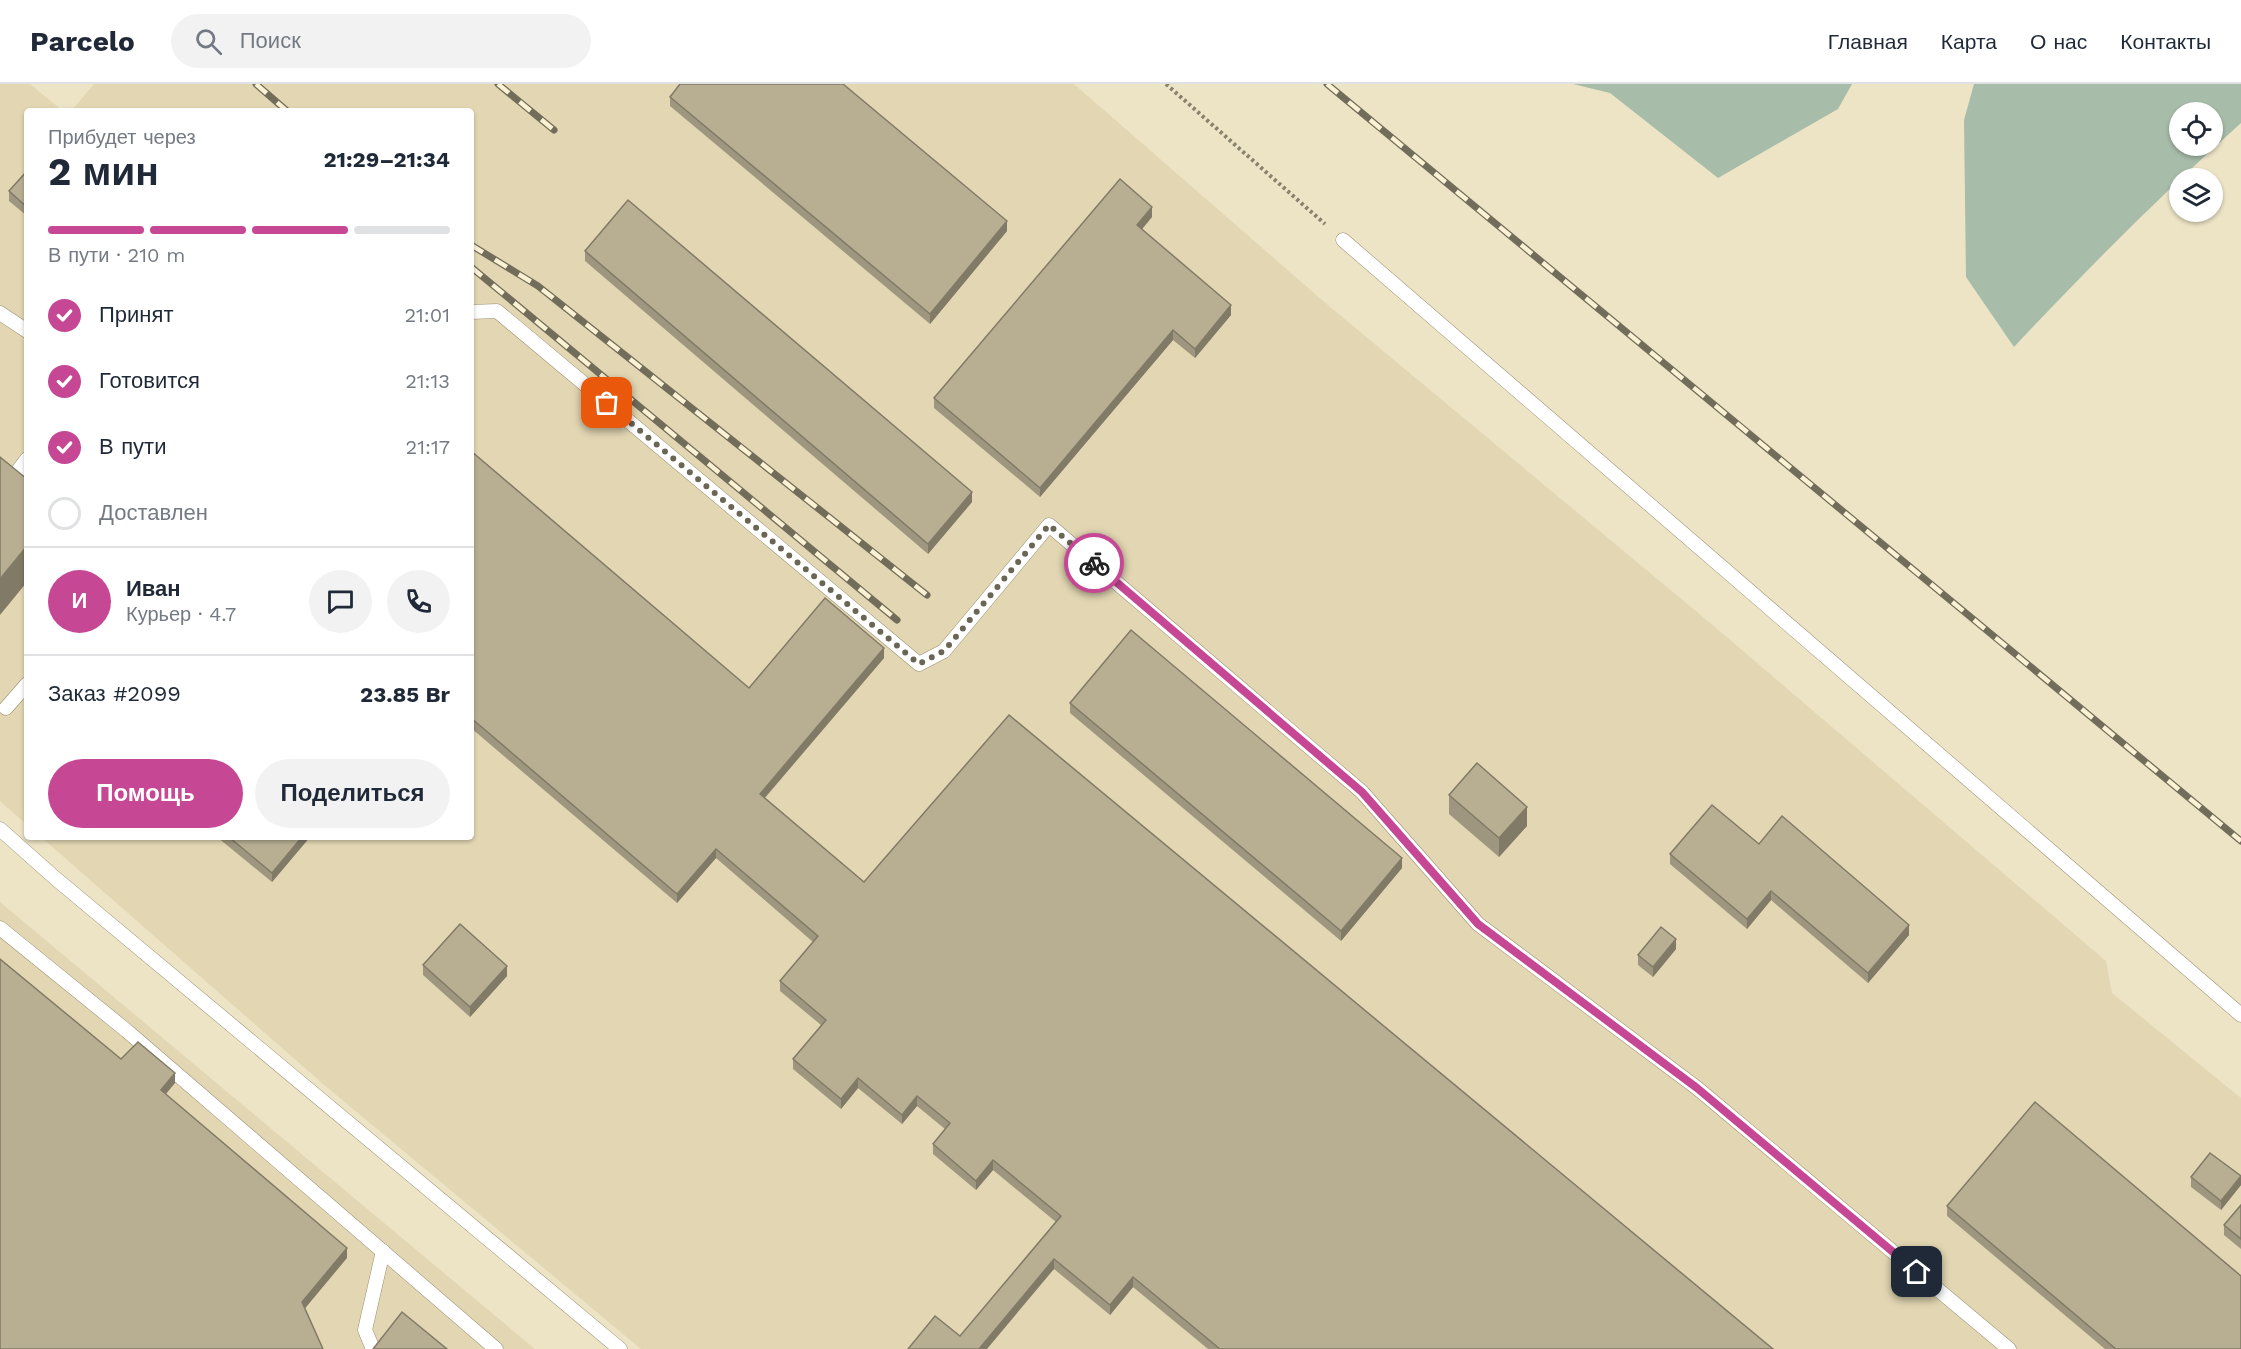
<!DOCTYPE html>
<html lang="ru">
<head>
<meta charset="utf-8">
<style>
	body { margin:0; font-family:"Work Sans",sans-serif; background:#f2f2f3; color:#1f2937; height:100vh; display:flex; flex-direction:column; font-size:22px; white-space:nowrap }
	* { box-sizing:border-box; margin:0 }
	p { font-size:20px; color:#747a83 }
	.icon { flex:none; width:33px; height:33px; fill:none; stroke:currentColor; stroke-width:2; stroke-linecap:round; stroke-linejoin:round }
	.map { position:relative; flex:1; overflow:hidden }
	.drawer { position:absolute; left:24px; top:24px; width:450px; height:732px; display:flex; flex-direction:column; background:#fff; border-radius:6px; box-shadow:0 2px 4px #0004 }
	.drawer>* { flex:none }
	.fabs { position:absolute; left:2169px; top:18px; display:grid; gap:12px }
	.fabs a { display:grid; place-items:center; width:54px; height:54px; border-radius:50%; background:#fff; box-shadow:0 2px 4px #0004; font-size:30px }
	.pin { position:absolute; display:grid; place-items:center; width:51px; height:51px; color:#fff; margin:-26px; border-radius:12px; box-shadow:0 3px 9px #0006 }
	.courier { position:absolute; display:grid; place-items:center; width:60px; height:60px; margin:-30px; border:4px solid #c64794; border-radius:50%; background:#fff; color:#222; box-shadow:0 2px 8px #0007 }
	.headline em { font-style:normal; font-weight:700 }
	.headline div { display:flex; flex-direction:column-reverse }
	.headline { display:flex; align-items:center; justify-content:space-between; height:102px; padding:0 24px }
	h1 { font-size:39px; font-weight:700; line-height:45px }
	.bar { display:grid; grid-template-columns:repeat(4,1fr); gap:9px 6px; align-content:center; height:72px; padding:0 24px }
	.bar i { height:8px; border-radius:4px; background:#e0e1e3 }
	.bar .on { background:#c64794 }
	.bar p { grid-column:span 4 }
	.line { display:flex; align-items:center; gap:15px; padding:0 24px; border-top:2px solid #e0e1e3 }
	.line div { flex:1 }
	.round { display:grid; place-items:center; flex:none; width:63px; height:63px; border-radius:32px; background:#f2f2f3 }
	ol { padding:0 24px; list-style:none }
	li { display:flex; align-items:center; gap:18px; height:66px }
	li p { margin-inline-start:auto }
	li .icon { padding:6px; border-radius:50%; background:#c64794; color:#fff; stroke-width:4 }
	li:last-child { color:#747a83 }
	li i { width:33px; height:33px; border:3px solid #e0e1e3; border-radius:50% }
	.button { display:flex; gap:12px; margin-top:auto; padding:12px 24px }
	.button a { flex:1; height:69px; border-radius:36px; background:#c64794; color:#fff; font-size:24px; font-weight:700; line-height:69px; text-align:center }
	.button a+a { background:#f2f2f3; color:#1f2937 }
	header { display:flex; align-items:center; gap:36px; box-sizing:border-box; height:84px; padding:0 30px; background:#fff; border-bottom:2px solid #e0e1e3 }
	header strong { font-size:28px }
	nav { display:flex; gap:33px; margin-inline-start:auto; font-size:21px }
	.search { width:420px; height:54px; background:#f2f2f3; display:flex; align-items:center; gap:15px; box-sizing:border-box; padding:0 21px; border-radius:33px; color:#747a83; font-size:22px }
	.map>svg:first-child { display:block }
	.built { fill:#e3d7b3 }
	.green { fill:#a7bca9; fill-rule:evenodd }
	.lines { fill:none; stroke-linecap:round; stroke-linejoin:round }
	.lane-casing { stroke:#988f74; stroke-width:15 }
	.path { stroke:#87816d; stroke-width:4; stroke-dasharray:3 3; stroke-linecap:butt }
	.lane { stroke:#fff; stroke-width:14 }
	.rail-casing { stroke:#726c5a; stroke-width:7 }
	.rail { stroke:#fbf1d3; stroke-width:4.5; stroke-dasharray:14; stroke-linecap:butt }
	.wall { fill:#9e967e }
	.shaded-wall { fill:#817a67 }
	.building { fill:#b8af93; stroke:#817a67; stroke-width:1.5 }
	.done { stroke:#6a6554; stroke-width:6; stroke-dasharray:0 10.8 }
	.route { stroke:#c64794; stroke-width:8 }
</style>
</head>
<body>
<header>
<strong>Parcelo</strong>
<div class="search"><svg class="icon" aria-label="search" viewBox="0 0 24 24"><circle cx="10" cy="10" r="6"/><path d="M15 15l6 6"/></svg>Поиск</div>
<nav><a>Главная</a><a>Карта</a><a>О нас</a><a>Контакты</a></nav>
</header>
<div class="map">
<svg width="2241" height="1265" viewBox="0 0 2241 1265">
	<rect width="100%" height="100%" fill="#ede4c6"/>
	<g class="built">
		<path d="M0 0H30L63 27H27V741L0 717Z"/>
		<path d="M94 0H1074L1329 222 1715 543 2106 877 2112 909 2241 1014V1265H641L323 1000 41 753H471V27H71Z"/>
		<path d="M0 818 535 1265H0Z"/>
	</g>
	<g class="green">
		<path d="M1573 0H1852L1838 25 1718 94 1610 9Z"/>
		<path d="M1974 0H2241V39C2162 110 2087 185 2014 263L1966 193 1964 36ZM2180 28H2212V62H2180Z"/>
	</g>
	<g class="lines">
		<g class="lane-casing">
			<g id="lane">
				<path d="M1343 156 2241 931"/>
				<path d="M471 228 497 227 919 580 944 567 1049 441 1362 708 1478 840 1697 1004 2009 1265"/>
				<path d="M0 229 27 247"/>
				<path d="M27 375 15 391 27 402"/>
				<path d="M6 624 27 600"/>
				<path d="M0 745 55 794 620 1265"/>
				<path d="M0 844 127 947 496 1265"/>
				<path d="M373 1265 365 1246 383 1167"/>
			</g>
		</g>
		<path class="path" d="M1166 0 1325 140"/>
		<use href="#lane" class="lane"/>
		<g class="rail-casing">
			<g id="rail">
				<path d="M256 0 287 27"/>
				<path d="M498 0 554 46"/>
				<path d="M1327 0 2241 757"/>
				<path d="M471 161 538 202 927 511"/>
				<path d="M471 183 897 536"/>
			</g>
		</g>
		<use href="#rail" class="rail"/>
	</g>
	<g class="wall">
		<path d="M670 13 1007 147 930 240 670 22Z"/>
		<path d="M27 87V132L9 117V107Z"/>
		<path d="M1152 133 1142 145 1231 231 1195 274 1173 256 1040 413 934 324V314Z"/>
		<path d="M585 167 972 418 928 470 585 177Z"/>
		<path d="M471 367 749 604 884 574 765 714 864 798 1773 1265H1208L1133 1203 1110 1231 1054 1185 960 1252 1056 1138 993 1086 976 1106 933 1070V1060L945 1045 917 1022 902 1040 858 1004 841 1025 793 985V975L821 941 780 907V897L813 858 716 774 677 819 471 644Z"/>
		<path d="M1070 619 1402 784 1341 857 1070 629Z"/>
		<path d="M1449 711 1527 742 1499 773 1449 730Z"/>
		<path d="M217 753H310L272 798Z"/>
		<path d="M1759 760 1909 851 1868 899 1771 816 1747 845 1670 780V770Z"/>
		<path d="M1676 865 1653 893 1638 881V871Z"/>
		<path d="M423 881 507 892 470 933 423 891Z"/>
		<path d="M2191 1093 2241 1101 2221 1126 2191 1103Z"/>
		<path d="M2241 1121V1165L2224 1151V1141Z"/>
		<path d="M1947 1122 2241 1265H2105L1947 1132Z"/>
	</g>
	<g class="shaded-wall">
		<path d="M1152 123V133L1137 151V141Z"/>
		<path d="M1007 137V147L930 240V230Z"/>
		<path d="M1231 221V231L1195 274V265Z"/>
		<path d="M1173 246V256L1040 413V404Z"/>
		<path d="M972 408V418L928 470V460Z"/>
		<path d="M27 462V498L0 531V495Z"/>
		<path d="M884 564V574L760 719V710Z"/>
		<path d="M1527 723V742L1499 773V754Z"/>
		<path d="M302 753H310L272 798V789Z"/>
		<path d="M716 765V774L677 819V810Z"/>
		<path d="M1402 774V784L1341 857V847Z"/>
		<path d="M1771 807V816L1747 845V835Z"/>
		<path d="M1909 841V851L1868 899V889Z"/>
		<path d="M1676 855V865L1653 893V883Z"/>
		<path d="M507 882V892L470 933V923Z"/>
		<path d="M175 989V999L161 1016V1006Z"/>
		<path d="M858 994V1004L841 1025V1015Z"/>
		<path d="M917 1012V1022L902 1040V1031Z"/>
		<path d="M993 1076V1086L976 1106V1097Z"/>
		<path d="M2241 1092V1101L2221 1126V1117Z"/>
		<path d="M347 1164V1174L302 1228V1218Z"/>
		<path d="M1054 1175V1185L987 1265H979Z"/>
		<path d="M1133 1193V1203L1110 1231V1221Z"/>
	</g>
	<g class="building">
		<path d="M680 0H843L1007 137 930 230 670 13Z"/>
		<path d="M27 87V123L9 107Z"/>
		<path d="M1120 95 1152 123 1137 141 1231 221 1195 265 1173 246 1040 404 934 314Z"/>
		<path d="M628 116 972 408 928 460 585 167Z"/>
		<path d="M471 367 749 604 825 514 884 564 760 710 864 798 1009 631 1773 1265H1220L1133 1193 1110 1221 1054 1175 979 1265H908L935 1232 960 1252 1061 1132 993 1076 976 1097 933 1060 950 1039 917 1012 902 1031 858 994 841 1015 793 975 826 936 780 897 818 852 716 765 677 810 471 634Z"/>
		<path d="M0 373 27 395V462L0 495Z"/>
		<path d="M1131 546 1402 774 1341 847 1070 619Z"/>
		<path d="M1477 679 1527 723 1499 754 1449 711Z"/>
		<path d="M1712 721 1759 760 1782 732 1909 841 1868 889 1771 807 1747 835 1670 770Z"/>
		<path d="M229 753H302L272 789Z"/>
		<path d="M460 840 507 882 470 923 423 881Z"/>
		<path d="M1661 843 1676 855 1653 883 1638 871Z"/>
		<path d="M0 875 121 975 138 958 175 989 161 1006 347 1164 302 1218 323 1265H0Z"/>
		<path d="M2035 1018 2241 1192V1265H2116L1947 1122Z"/>
		<path d="M2210 1069 2241 1092 2221 1117 2191 1093Z"/>
		<path d="M2241 1121V1155L2224 1141Z"/>
		<path d="M402 1228 447 1265H373Z"/>
	</g>
	<g class="lines">
		<path class="done" d="M607 319 919 580 944 567 1049 441 1094 479"/>
		<path class="route" d="M1094 479 1362 708 1478 840 1697 1004 1917 1188"/>
	</g>
</svg>
<div class="fabs">
<a><svg class="icon" aria-label="locate" viewBox="0 0 24 24"><circle cx="12" cy="12" r="6"/><path d="M12 2v4M12 18v4M2 12h4M18 12h4"/></svg></a>
<a><svg class="icon" aria-label="layers" viewBox="0 0 24 24"><path d="M12 4l9 5-9 5-9-5zM3 14l9 5 9-5"/></svg></a>
</div>
<div class="pin" style="left:607px;top:319px;background:#ea580c"><svg class="icon" aria-label="bag" viewBox="0 0 24 24"><path d="M5 8h14l-1 12H6zM9 8a3 3 0 0 1 6 0"/></svg></div>
<div class="pin" style="left:1917px;top:1188px;background:#1f2937"><svg class="icon" aria-label="home" viewBox="0 0 24 24"><path d="M3 11l9-7 9 7M6 9v11h12V9"/></svg></div>
<div class="courier" style="left:1094px;top:479px"><svg class="icon" aria-label="bike" viewBox="0 0 24 24"><circle cx="6" cy="16" r="4"/><circle cx="18" cy="16" r="4"/><path d="M6 16l4-8h5l3 8M10 8l3 8H6M13 5h3"/></svg></div>
<section class="drawer">
<div class="headline"><div><h1>2 мин</h1><p>Прибудет через</p></div><em>21:29–21:34</em></div>
<div class="bar"><i class="on"></i><i class="on"></i><i class="on"></i><i></i><p>В пути · 210 m</p></div>
<ol>
<li><svg class="icon" aria-label="check" viewBox="0 0 24 24"><path d="M5 12l5 5 9-10"/></svg>Принят<p>21:01</p></li>
<li><svg class="icon" aria-label="check" viewBox="0 0 24 24"><path d="M5 12l5 5 9-10"/></svg>Готовится<p>21:13</p></li>
<li><svg class="icon" aria-label="check" viewBox="0 0 24 24"><path d="M5 12l5 5 9-10"/></svg>В пути<p>21:17</p></li>
<li><i></i>Доставлен</li>
</ol>
<div class="line" style="height:108px"><b class="round" style="background:#c64794;color:#fff">И</b><div><b>Иван</b><p>Курьер · 4.7</p></div><a class="round"><svg class="icon" aria-label="chat" viewBox="0 0 24 24"><path d="M4 5h16v11H9l-5 4z"/></svg></a><a class="round"><svg class="icon" aria-label="phone" viewBox="0 0 24 24"><path d="M5 4h4l2 5-3 2q2 4 5 5l2-3 5 2v4C11 20 4 13 5 4z"/></svg></a></div>
<div class="line" style="height:78px"><div>Заказ #2099</div><b>23.85 Br</b></div>
<div class="button"><a>Помощь</a><a>Поделиться</a></div>
</section>
</div>
</body>
</html>
